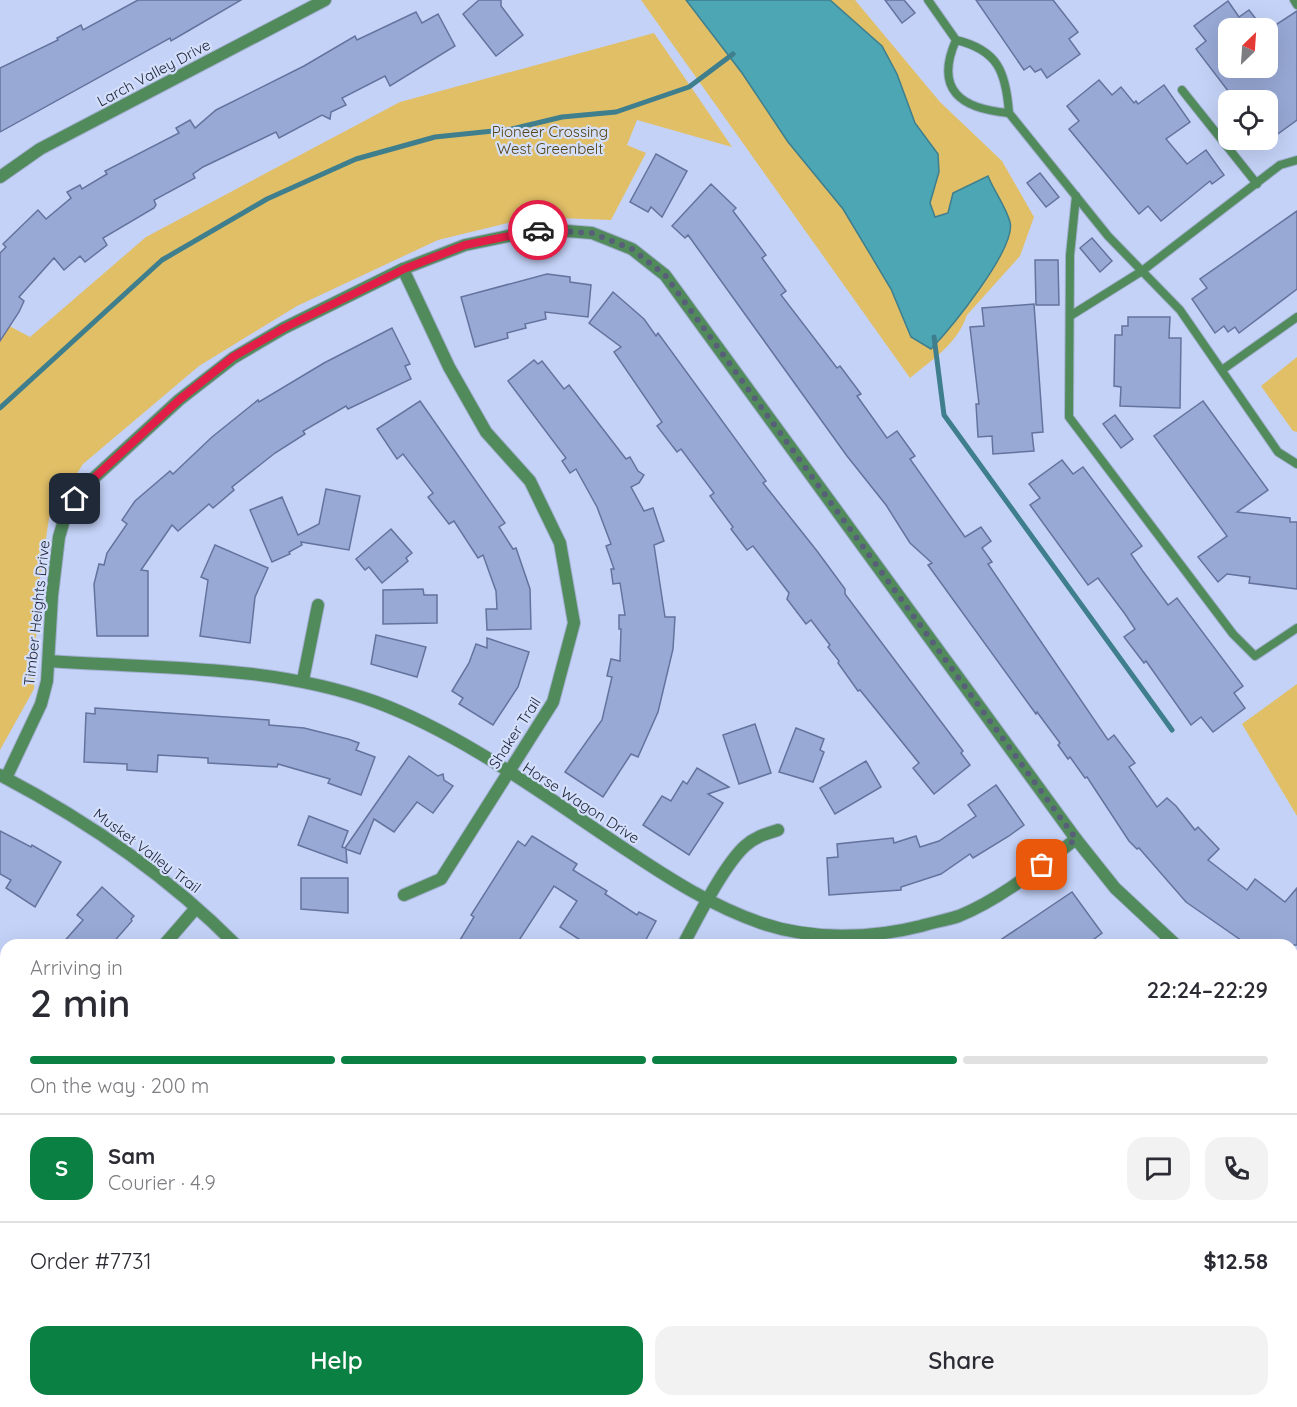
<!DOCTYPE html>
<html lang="en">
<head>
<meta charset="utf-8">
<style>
	body { margin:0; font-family:Quicksand,sans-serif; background:#f2f2f3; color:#2b2b33; height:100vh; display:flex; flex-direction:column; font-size:22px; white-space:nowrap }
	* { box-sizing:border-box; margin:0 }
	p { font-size:20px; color:#7c7c81 }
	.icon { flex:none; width:33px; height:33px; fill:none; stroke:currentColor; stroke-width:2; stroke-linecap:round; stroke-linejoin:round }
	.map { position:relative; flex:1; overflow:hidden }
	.panel { position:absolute; left:0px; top:939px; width:1298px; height:468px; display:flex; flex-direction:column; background:#fff; border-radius:18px 18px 0 0; box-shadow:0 6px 24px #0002 }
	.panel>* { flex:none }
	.needle { width:39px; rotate:25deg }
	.buttons { position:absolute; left:1218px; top:18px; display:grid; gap:12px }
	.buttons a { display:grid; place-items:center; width:60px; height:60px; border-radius:12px; background:#fff; box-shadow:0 6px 24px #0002; font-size:30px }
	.pin { position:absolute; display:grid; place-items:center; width:51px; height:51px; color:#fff; margin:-26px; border-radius:12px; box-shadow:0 3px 9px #0006 }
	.courier { position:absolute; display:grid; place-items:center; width:60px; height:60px; margin:-30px; border:4px solid #e11d48; border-radius:50%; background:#fff; color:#222; box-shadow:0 2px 8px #0007 }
	.summary em { font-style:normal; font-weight:600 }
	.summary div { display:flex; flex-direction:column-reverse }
	.summary { display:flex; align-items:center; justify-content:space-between; height:102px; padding:0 30px }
	h1 { font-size:39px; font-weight:600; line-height:45px }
	.bar { display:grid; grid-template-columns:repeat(4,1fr); gap:9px 6px; align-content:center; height:72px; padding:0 30px }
	.bar i { height:8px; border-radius:4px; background:#e1e1e2 }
	.bar .current { background:#0b8043 }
	.bar p { grid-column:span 4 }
	.line { display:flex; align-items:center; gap:15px; padding:0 30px; border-top:2px solid #e1e1e2 }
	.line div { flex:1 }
	.round { display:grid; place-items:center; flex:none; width:63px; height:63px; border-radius:18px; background:#f2f2f3 }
	.button { display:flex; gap:12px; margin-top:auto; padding:12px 30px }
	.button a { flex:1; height:69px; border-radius:18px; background:#0b8043; color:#fff; font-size:24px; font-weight:600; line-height:69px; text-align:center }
	.button a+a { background:#f2f2f3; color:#2b2b33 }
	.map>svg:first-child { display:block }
	.green { fill:#e1bf67 }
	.water { fill:#4ca6b4; stroke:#3e7e8d; stroke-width:1.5 }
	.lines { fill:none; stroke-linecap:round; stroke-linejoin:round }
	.stream { stroke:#3e7e8d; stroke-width:5 }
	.building { fill:#98a9d6; stroke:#64739d; stroke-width:1.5 }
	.lane-casing { stroke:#a2afd0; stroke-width:10 }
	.street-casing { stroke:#a2afd0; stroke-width:14 }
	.lane { stroke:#518b5c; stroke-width:8 }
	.street { stroke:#518b5c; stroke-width:12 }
	.done { stroke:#576078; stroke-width:6; stroke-dasharray:0 10.8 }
	.route { stroke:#e11d48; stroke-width:8 }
	.labels { text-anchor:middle; stroke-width:4.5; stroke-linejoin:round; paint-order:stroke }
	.street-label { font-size:15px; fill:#1c2233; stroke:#d4dffc }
	.park-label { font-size:15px; fill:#544310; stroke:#d4dffc }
</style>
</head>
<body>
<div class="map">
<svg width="1297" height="1407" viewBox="0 0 1297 1407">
	<rect width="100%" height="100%" fill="#c4d2f7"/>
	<g class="green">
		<path d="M641 0H855L940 102 1002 161 1034 217 1020 256 967 315C957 344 933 359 910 378Z"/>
		<path d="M654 33 732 147 637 120 627 145 646 153 611 220 533 217 438 240 297 306 199 366 83 464 49 518 38 592 34 689 0 750V321L30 337 146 237 400 102Z"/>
		<path d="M1297 357V432L1293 431 1261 386Z"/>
		<path d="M1297 684V816L1242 724Z"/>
	</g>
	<path class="water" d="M686 0H830L882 46 897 74 915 123 938 154 939 172 930 203 935 217 948 213 953 193 988 176C994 191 1006 207 1010 222 1017 248 950 329 931 349L911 337 891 289 843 209 788 142 742 73Z"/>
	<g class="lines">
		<g class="stream">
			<path d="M934 337 944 415 1172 730"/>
			<path d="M0 408 162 260 267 199 356 159 435 137 512 129 562 117 616 112 689 87 733 54"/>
		</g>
	</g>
	<g class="building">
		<path d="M138 0H241L188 31 171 41 170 38 0 132V68L58 40 57 38 81 25 83 30Z"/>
		<path d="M479 0H501V6L523 35 496 56 463 14Z"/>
		<path d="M885 0H904L915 13 902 23Z"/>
		<path d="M976 0H1053L1078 32 1069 39 1080 54 1047 78 1041 69 1035 72 1030 66 1024 70Z"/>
		<path d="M1228 1 1239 17 1249 10 1263 28H1228V68H1268V30L1297 11V120L1275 136 1268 127V100H1235L1196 49 1206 41 1194 26Z"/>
		<path d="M416 12 422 23 438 14 455 46 390 86 385 76 342 98 346 105 331 112 330 119 322 115 279 138 276 132 203 167 193 174 195 178 154 200 156 205 154 208 103 238 107 245 85 262 80 256 64 270 54 258 19 297 24 301 19 312 0 341V253L6 247 3 244 38 210 46 219 71 198 67 192 80 185 82 189 107 174 105 171 179 133 176 128 190 120 195 128 216 110 304 66 355 36 357 40Z"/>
		<path d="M1099 80 1112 95 1121 87 1134 103 1136 101 1138 104 1164 85 1190 122 1166 139 1187 164 1206 150 1224 175 1212 184 1210 181 1161 221 1148 206 1139 214 1069 129 1079 121 1067 106Z"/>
		<path d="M656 154 687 171 662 217 651 207 648 212 630 202Z"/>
		<path d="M1040 173 1059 197 1046 207 1027 183Z"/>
		<path d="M711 184 736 208 733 211 766 255 762 258 786 291 781 295 837 368 840 366 861 394 857 396 887 438 897 431 915 456 910 459 965 537 981 527 991 541 982 548 992 562 988 564 1108 740 1114 735 1135 763 1129 767 1157 807 1167 798 1176 806 1195 830 1198 827 1219 849 1208 860 1247 890 1255 879 1285 902 1297 888V945H1248L1186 902 1139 848 1137 849 1129 841 1087 777 1085 778 1070 757 1068 759 1058 745 1060 743 1037 712 1036 714 928 565 932 563 910 543 886 505 847 456 688 235 685 238 672 226Z"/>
		<path d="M1297 211V289L1239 333 1235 327 1228 332 1224 326 1215 333 1192 299 1207 288 1200 279Z"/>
		<path d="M1092 238 1112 261 1100 272 1080 248Z"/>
		<path d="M1035 260H1058L1059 305H1036Z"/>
		<path d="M547 274 570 277V282L591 285 588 317 545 312 546 319 525 324 526 328 507 333 508 338 475 347 461 297Z"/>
		<path d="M613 292 644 319 656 336 658 333 766 481 763 483 817 551 845 589V594L963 751 961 753 970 765 934 794 913 768 919 763 860 690 858 691 838 663 839 661 828 647 830 645 811 620 806 624 787 599 789 593 753 546 747 550 731 529 733 527 710 496 714 493 681 449 677 452 657 426 662 422 614 352 621 347 589 323Z"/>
		<path d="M1034 304 1043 432 1032 433 1034 451 993 454 992 436 978 437 976 404H979L970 327 984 326 982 308Z"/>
		<path d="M1128 317H1170L1169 338H1181L1180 408 1120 406 1121 387 1114 386 1115 335H1122V326H1128Z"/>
		<path d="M392 328 410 364 405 366 411 379 348 409 346 406 303 431 305 434 275 453 232 487 234 490 213 508 209 504 178 531 172 525 141 570 148 571V636H97L94 584 99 564 104 565 107 553 127 524 122 520 135 501 170 471 173 474 212 437 258 400 259 402 324 363Z"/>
		<path d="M534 360 538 364 542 361 564 389 569 385 626 459 630 457 638 471 644 475 639 483 631 487 644 511 653 508 664 541 654 545 665 617H675L673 649 658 712 638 757 631 754 603 797 565 772 602 720 612 677 607 676 611 659 620 661 621 629H619V615H625L620 583 613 584 611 569H614L606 546 611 544 597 507 576 469 570 473 562 461 566 458 508 381Z"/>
		<path d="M420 401 505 523 499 527 513 549 516 548 530 589 531 629 487 630 486 609H497L496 591 483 555 478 558 454 521 449 524 428 497 433 493 403 454 397 459 377 429Z"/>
		<path d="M1203 401 1268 490 1237 512 1290 518V522H1297V589L1249 583 1250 577 1227 574 1218 582 1198 557 1227 536 1154 436Z"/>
		<path d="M1115 415 1133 439 1121 448 1103 424Z"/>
		<path d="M1062 460 1073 474 1083 467 1142 546 1131 554 1142 570 1168 605 1177 598 1243 686 1234 693 1245 708 1213 732 1201 717 1191 725 1146 661 1144 663 1124 637 1135 629 1125 614 1098 578 1088 585 1030 505 1040 498 1029 484Z"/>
		<path d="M326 489 360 496 349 550 301 542 302 545 289 552 290 554 272 562 250 510 282 497 298 535 319 524Z"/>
		<path d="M391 529 412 553 406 558 408 561 382 583 369 567 365 570 356 559Z"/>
		<path d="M215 545 268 568 255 597 250 643 200 636 208 580 201 577Z"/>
		<path d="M423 589 424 595H437V623L383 624V590Z"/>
		<path d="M376 635 426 647 417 677 371 664Z"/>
		<path d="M487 638 529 652 518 687 493 725 459 704 463 698 452 691 469 663 476 644 487 648Z"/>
		<path d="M95 708 269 720V725L304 728 348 739 359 743 356 750 375 757 361 795 328 783 330 779 278 764 277 767 208 763V758L158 755 157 772 127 770V764L84 762 86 713 95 714Z"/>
		<path d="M755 724 771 773 739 784 723 735Z"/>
		<path d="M796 728 824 739 820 750 824 752 813 782 779 772Z"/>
		<path d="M409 756 438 776 443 774 444 780 453 786 433 813 417 802 394 832 374 819 360 854 346 849 347 863 298 845 309 816 348 831 342 847 345 848Z"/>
		<path d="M866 761 881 787 835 814 820 788Z"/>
		<path d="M697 768 729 787 708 794 723 803 689 855 643 825 662 796 671 801 683 781 687 784Z"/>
		<path d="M996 785 1024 825 1009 836 973 858 970 854 941 874 901 887V890L829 895 827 858 838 857 837 844 893 838 894 843 916 836 920 847 939 841 976 816 968 805Z"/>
		<path d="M0 831 31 847 32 845 61 862 35 907 6 888 11 880 0 874Z"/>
		<path d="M532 836 577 864 573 870 607 891 605 894 637 915 639 912 656 921 643 945H588L560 927 577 901 554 886 516 945H457L474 917 471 915 518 841 525 846Z"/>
		<path d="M301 878H348V913L301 909Z"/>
		<path d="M102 887 134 916 131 919 132 921 111 945H61L83 920 77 915Z"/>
		<path d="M1072 892 1102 933 1086 945H993Z"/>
	</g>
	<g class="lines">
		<g class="lane-casing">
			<g id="lane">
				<path d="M928 0 956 40C998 50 1006 72 1009 113 961 109 934 90 956 40"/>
				<path d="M1294 0 1297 5"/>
				<path d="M1182 90 1257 184"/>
				<path d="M1009 113 1108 236 1142 271 1280 165 1297 160"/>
				<path d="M1076 196 1070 255 1069 417 1233 634 1255 656 1297 628"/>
				<path d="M1070 316 1142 271 1180 310 1278 452 1297 464"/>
				<path d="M1222 370 1297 317"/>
			</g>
		</g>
		<g class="street-casing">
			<g id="street">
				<path d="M0 177 40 149 325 0"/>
				<path d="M403 269 449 367 486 432 530 481 560 543 574 623 553 702 441 879 404 895"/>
				<path d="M49 661C159 669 271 664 376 702 465 735 549 799 628 851 670 879 712 906 761 923 811 940 870 939 921 926 934 922 947 920 959 916 1003 898 1039 867 1076 839"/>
				<path d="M303 680 318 605"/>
				<path d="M0 775C86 820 167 875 236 945"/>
				<path d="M6 778 41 704 47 681 52 596 59 537 67 510 83 488 179 400 233 358 284 328 403 269 465 245 542 229 592 233 632 249 665 275 1076 839 1115 888 1176 945"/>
				<path d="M164 945 196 908"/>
				<path d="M683 945C697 919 724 865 745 846 755 837 765 834 778 830"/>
				<path d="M1292 1045 1297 1053"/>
				<path d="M0 1174 6 1165"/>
				<path d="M0 1288 6 1294"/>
				<path d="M87 1401 92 1407"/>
				<path d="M386 1401 390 1407"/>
				<path d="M588 1401 593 1407"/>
				<path d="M783 1401 788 1407"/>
				<path d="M1081 1406 1089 1401"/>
			</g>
		</g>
		<use href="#lane" class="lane"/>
		<use href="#street" class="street"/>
	</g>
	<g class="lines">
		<path class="done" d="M538 230 592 233 632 249 665 275 1076 839 1042 865"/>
		<path class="route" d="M75 499 83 488 179 400 233 357 284 328 404 269 465 245 538 230"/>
	</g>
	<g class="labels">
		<g class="street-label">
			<text transform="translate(154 73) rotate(-28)" y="5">Larch Valley Drive</text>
			<text transform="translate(37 613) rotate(-84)" y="5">Timber Heights Drive</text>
			<text transform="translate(515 733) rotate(-57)" y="5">Shaker Trail</text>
			<text transform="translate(581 803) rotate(33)" y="5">Horse Wagon Drive</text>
			<text transform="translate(147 851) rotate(37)" y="5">Musket Valley Trail</text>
		</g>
		<g class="park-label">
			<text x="550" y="137">Pioneer Crossing<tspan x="550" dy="17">West Greenbelt</tspan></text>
		</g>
	</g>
</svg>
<div class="buttons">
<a><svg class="needle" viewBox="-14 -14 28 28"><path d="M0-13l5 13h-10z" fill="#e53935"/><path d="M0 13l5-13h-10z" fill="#7c7c81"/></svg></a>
<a><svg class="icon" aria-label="locate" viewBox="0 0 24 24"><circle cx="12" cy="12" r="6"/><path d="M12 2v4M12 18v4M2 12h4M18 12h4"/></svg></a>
</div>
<div class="pin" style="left:1042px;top:865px;background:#ea580c"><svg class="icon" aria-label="bag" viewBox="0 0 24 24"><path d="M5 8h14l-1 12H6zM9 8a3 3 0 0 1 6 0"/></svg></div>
<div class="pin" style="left:75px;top:499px;background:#1f2937"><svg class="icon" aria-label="home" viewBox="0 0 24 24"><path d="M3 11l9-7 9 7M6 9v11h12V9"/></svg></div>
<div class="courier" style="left:538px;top:230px"><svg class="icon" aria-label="car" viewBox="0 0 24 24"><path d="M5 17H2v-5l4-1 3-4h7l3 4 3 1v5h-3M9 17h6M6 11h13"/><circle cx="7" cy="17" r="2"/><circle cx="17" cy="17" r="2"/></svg></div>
<section class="panel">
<div class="summary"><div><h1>2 min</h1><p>Arriving in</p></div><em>22:24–22:29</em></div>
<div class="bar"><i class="current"></i><i class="current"></i><i class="current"></i><i></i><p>On the way · 200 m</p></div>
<div class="line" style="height:108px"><b class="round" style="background:#0b8043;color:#fff">S</b><div><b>Sam</b><p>Courier · 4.9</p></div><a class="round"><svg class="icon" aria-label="chat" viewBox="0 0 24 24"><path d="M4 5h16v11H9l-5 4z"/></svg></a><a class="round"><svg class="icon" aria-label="phone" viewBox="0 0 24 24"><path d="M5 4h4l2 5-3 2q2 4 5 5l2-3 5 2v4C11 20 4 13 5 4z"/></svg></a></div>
<div class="line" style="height:78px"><div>Order #7731</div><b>$12.58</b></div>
<div class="button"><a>Help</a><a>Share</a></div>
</section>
</div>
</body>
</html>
